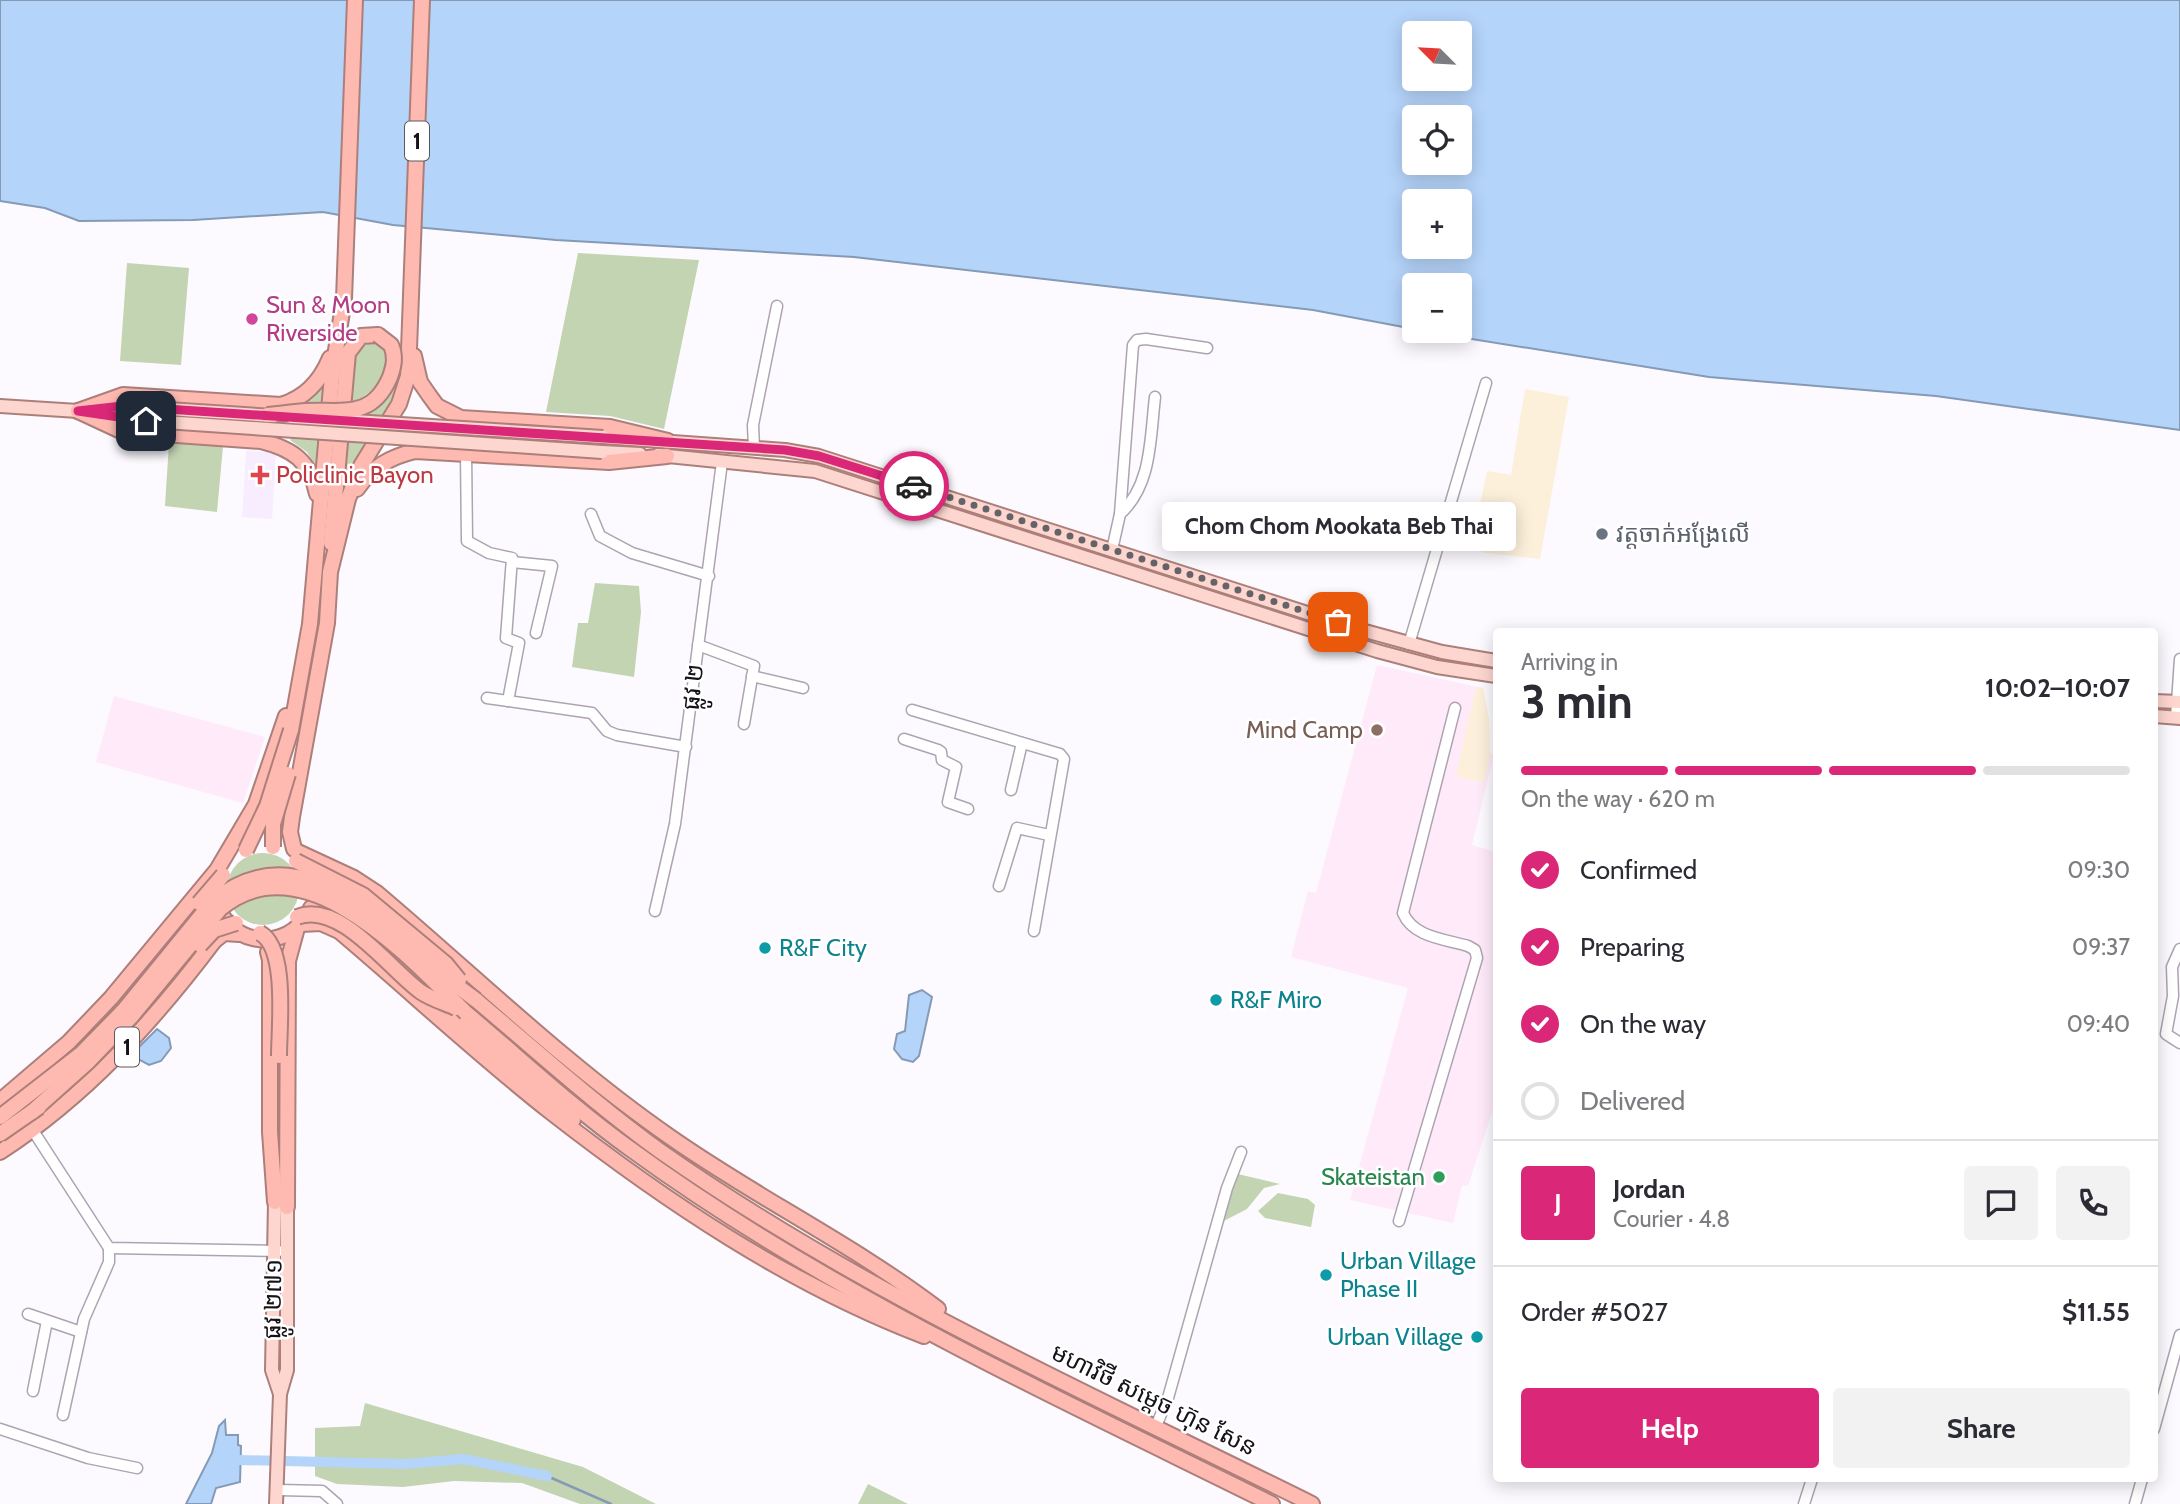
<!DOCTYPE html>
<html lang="en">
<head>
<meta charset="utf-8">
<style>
	body { margin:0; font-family:Cabin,"Noto Sans Khmer",sans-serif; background:#f2f2f3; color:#2b2b33; height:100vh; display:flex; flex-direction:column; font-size:26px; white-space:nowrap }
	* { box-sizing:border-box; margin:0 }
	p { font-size:23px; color:#7c7c81 }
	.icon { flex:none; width:38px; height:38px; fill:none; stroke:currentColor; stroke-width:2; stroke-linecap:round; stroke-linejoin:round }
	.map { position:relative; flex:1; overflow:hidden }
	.sheet { position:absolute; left:1493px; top:628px; width:665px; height:854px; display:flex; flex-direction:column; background:#fff; border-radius:7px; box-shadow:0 4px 18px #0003 }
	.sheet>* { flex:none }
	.needle { width:46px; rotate:294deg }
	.fabs { position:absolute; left:1402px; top:21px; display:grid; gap:14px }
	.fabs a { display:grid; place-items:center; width:70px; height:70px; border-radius:7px; background:#fff; box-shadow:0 4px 18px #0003; font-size:35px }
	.pin { position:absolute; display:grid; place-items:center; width:60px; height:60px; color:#fff; margin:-30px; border-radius:14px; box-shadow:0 4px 10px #0006 }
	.courier { position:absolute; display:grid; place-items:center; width:70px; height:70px; margin:-35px; border:5px solid #db2777; border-radius:50%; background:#fff; color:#222; box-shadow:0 2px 9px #0007 }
	.bubble { position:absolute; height:49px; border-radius:7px; background:#fff; box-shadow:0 4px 18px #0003; font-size:23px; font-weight:800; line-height:49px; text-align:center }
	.overview em { font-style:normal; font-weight:800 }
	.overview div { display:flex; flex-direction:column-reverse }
	.overview { display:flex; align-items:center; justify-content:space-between; height:119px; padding:0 28px }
	h1 { font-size:46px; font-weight:800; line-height:52px }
	.bar { display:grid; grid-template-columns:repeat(4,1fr); gap:10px 7px; align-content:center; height:84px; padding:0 28px }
	.bar i { height:9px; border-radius:5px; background:#e1e1e2 }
	.bar .active { background:#db2777 }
	.bar p { grid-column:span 4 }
	.line { display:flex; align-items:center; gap:18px; padding:0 28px; border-top:2px solid #e1e1e2 }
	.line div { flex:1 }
	.round { display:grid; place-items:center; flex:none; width:74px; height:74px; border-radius:7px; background:#f2f2f3 }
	ol { padding:0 28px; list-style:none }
	li { display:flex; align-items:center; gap:21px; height:77px }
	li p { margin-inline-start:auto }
	li .icon { padding:7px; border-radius:50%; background:#db2777; color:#fff; stroke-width:4 }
	li:last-child { color:#7c7c81 }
	li i { width:38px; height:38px; border:4px solid #e1e1e2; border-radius:50% }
	.action { display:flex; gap:14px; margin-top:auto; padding:14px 28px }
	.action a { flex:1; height:80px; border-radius:7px; background:#db2777; color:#fff; font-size:28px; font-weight:800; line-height:80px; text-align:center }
	.action a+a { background:#f2f2f3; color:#2b2b33 }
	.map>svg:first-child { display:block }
	.commercial { fill:#ffeafa }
	.built { fill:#f8edff }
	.education { fill:#fcf0db }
	.green { fill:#c2d4b2 }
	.water { fill:#b5d4fa; stroke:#859ab6; stroke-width:2; fill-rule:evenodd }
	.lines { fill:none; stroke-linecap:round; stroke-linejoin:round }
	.stream { stroke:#859ab6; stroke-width:2.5 }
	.canal { stroke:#b5d4fa; stroke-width:10 }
	.minor-casing { stroke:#aca4b2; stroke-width:13 }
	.major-casing { stroke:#ac7f7b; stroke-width:16 }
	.highway-casing { stroke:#ac7f7b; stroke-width:18 }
	.minor { stroke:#fff; stroke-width:10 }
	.major { stroke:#fed6d0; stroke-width:12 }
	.highway { stroke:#febab1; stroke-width:14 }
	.major-bridge-casing { stroke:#ac7f7b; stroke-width:16; stroke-linecap:butt }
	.highway-bridge-casing { stroke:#ac7f7b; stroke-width:18; stroke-linecap:butt }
	.major-bridge { stroke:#fed6d0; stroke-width:12 }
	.highway-bridge { stroke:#febab1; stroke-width:14 }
	.done { stroke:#666368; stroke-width:7; stroke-dasharray:0 12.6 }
	.route { stroke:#db2777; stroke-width:9 }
	.hotel-dot { fill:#d1479c; stroke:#fff; stroke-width:2.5 }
	.health-dot { fill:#e0444e; stroke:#fff; stroke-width:2.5 }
	.worship-dot { fill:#6b7280; stroke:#fff; stroke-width:2.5 }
	.education-dot { fill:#8d6e63; stroke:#fff; stroke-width:2.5 }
	.culture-dot { fill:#0f9aa8; stroke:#fff; stroke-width:2.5 }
	.leisure-dot { fill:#2e9e5b; stroke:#fff; stroke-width:2.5 }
	.labels { text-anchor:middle; stroke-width:5; stroke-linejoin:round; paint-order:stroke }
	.shield { fill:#fff; stroke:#5b595d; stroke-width:2 }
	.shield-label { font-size:23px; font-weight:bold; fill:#151217 }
	.hotel-label { font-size:24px; fill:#b23c85; stroke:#fff; text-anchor:start }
	.health-label { font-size:24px; fill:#be3a42; stroke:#fff; text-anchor:start }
	.worship-label { font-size:24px; fill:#5b616d; stroke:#fff; text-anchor:start }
	.street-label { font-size:24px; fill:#151217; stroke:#fff }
	.education-label { font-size:24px; fill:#785e54; stroke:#fff; text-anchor:end }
	.culture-label { font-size:24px; fill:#0d838f; stroke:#fff; text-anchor:start }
	.leisure-label { font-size:24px; fill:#27864d; stroke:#fff; text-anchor:end }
</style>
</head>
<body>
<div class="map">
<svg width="2180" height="1504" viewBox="0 0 2180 1504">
	<rect width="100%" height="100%" fill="#fcfafe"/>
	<g class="commercial">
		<path d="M1377 665 1483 688 1489 719 1488 753 1494 754 1472 845 1496 852V1100L1468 1186 1462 1185 1453 1223 1350 1200 1408 988 1291 957 1308 891 1316 893Z"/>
		<path d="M114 696 265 737 243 803 96 762Z"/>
	</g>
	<path class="built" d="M246 451 276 452 272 519 242 517Z"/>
	<g class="education">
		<path d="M1525 389 1569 397 1540 559 1486 553 1471 548 1487 471 1511 475Z"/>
		<path d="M1476 687 1483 688 1489 719 1490 757 1484 783 1456 776Z"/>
	</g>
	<g class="green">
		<path d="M578 253 699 260 664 429 610 416 546 412Z"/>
		<path d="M127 263 189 268 181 365 120 361Z"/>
		<path d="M370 342 384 348C395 375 372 394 349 404L354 354 361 343Z"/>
		<path d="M403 363C396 411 357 446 340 491L348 419 390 389Z"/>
		<path d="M325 384 318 471 307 452 290 440C300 430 297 419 291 408L309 399Z"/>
		<path d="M169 443 223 446 217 512 165 506Z"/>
		<path d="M595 583 639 586 641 612 634 677 572 667 578 623H588Z"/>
		<circle cx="263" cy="889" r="36"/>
		<path d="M1229 1172 1280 1184 1264 1188 1247 1209 1214 1226Z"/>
		<path d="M1278 1193 1308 1199 1315 1205 1311 1227 1265 1218 1258 1211Z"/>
		<path d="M365 1403 583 1467 656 1504H580L522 1483 454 1481 403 1487 337 1484 315 1476V1428L360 1426Z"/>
		<path d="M868 1484 908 1504H858Z"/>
	</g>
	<g class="water">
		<path d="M0 0H2180V430L1936 396 1709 377 1422 331H1460V285H1414V329L1313 310 854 257 556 240 393 225 323 212 193 220 79 221 45 208 0 201ZM1414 33H1460V79H1414ZM1414 117H1460V163H1414ZM1414 201H1460V247H1414Z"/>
		<path d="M922 990 932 997 919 1056 913 1062 902 1059 894 1049 897 1034 905 1031 909 995Z"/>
		<path d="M157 1029 169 1038 171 1048 161 1061 149 1065 138 1059 139 1047Z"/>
		<path d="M225 1420 226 1435H238V1445L241 1446 240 1482 216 1488 211 1504H186L212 1453 219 1426Z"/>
	</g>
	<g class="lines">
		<path class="stream" d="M547 1476 611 1504"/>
		<path class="canal" d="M240 1460 406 1464 463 1459 547 1476"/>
		<g class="minor-casing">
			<g id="minor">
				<path d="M754 448 753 425 777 306"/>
				<path d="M466 452 467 541 489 553 512 558 506 638 519 643 508 701"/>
				<path d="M591 514 600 536 632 553 709 576"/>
				<path d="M1120 514C1152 485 1150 439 1155 397"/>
				<path d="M1112 550 1120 514 1133 345 1137 340 1146 339 1207 348"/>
				<path d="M512 562 552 566 536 633"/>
				<path d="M1409 644 1486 383"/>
				<path d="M698 645 754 666 744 724"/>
				<path d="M752 676 803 688"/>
				<path d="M487 698 592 713 607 731 617 735 686 747"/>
				<path d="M912 710 1060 754 1064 759 1034 931"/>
				<path d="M2176 717 2180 659"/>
				<path d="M904 739 938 750 941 752 942 760 956 767 948 802 968 809"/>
				<path d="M1011 790 1022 743"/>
				<path d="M999 886 1017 828 1049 835"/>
				<path d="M655 911 675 824 722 462"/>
				<path d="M2180 949 2172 967 2173 996 2166 1034 2180 1043"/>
				<path d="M32 1129 109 1248 279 1251"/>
				<path d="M1399 1221 1477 958 1475 950 1468 946C1444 939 1413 937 1403 913L1455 708"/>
				<path d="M28 1314 81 1332"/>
				<path d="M33 1391 47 1321"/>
				<path d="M63 1415 84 1319 109 1262V1248"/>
				<path d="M1156 1426 1168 1398 1227 1188 1241 1152"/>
				<path d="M0 1429 88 1458 137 1468"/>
				<path d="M2154 1429 2180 1335"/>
				<path d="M279 1490 322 1491 337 1504"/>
				<path d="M1804 1504 1812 1479"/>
				<path d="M2135 1504 2142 1479"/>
			</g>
		</g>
		<g class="major-casing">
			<g id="major">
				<path d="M0 406 78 411 121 419"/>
				<path d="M603 437 785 450 819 456 1354 628 1442 652 1496 661"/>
				<path d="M602 452 640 454"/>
				<path d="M658 455 815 471 1377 651 1437 667 1496 676"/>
				<path d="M2154 701 2180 702"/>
				<path d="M2154 716 2180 718"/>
				<path d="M275 1202 272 1370 280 1394"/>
				<path d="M276 1504 280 1394 287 1370V1207"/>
			</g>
		</g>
		<g class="highway-casing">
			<g id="highway">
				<path d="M414 356 420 382 429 395 437 406 461 418 610 427 668 441"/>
				<path d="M78 411 123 395 281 405C305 398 321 380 330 358"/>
				<path d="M78 411 121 431 261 441C293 449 310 461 317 494"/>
				<path d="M357 489C372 467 390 457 415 451L609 462 667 456"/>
				<path d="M331 543 348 353 361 336 378 335"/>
				<path d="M291 730 310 624 332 376 344 299 355 0"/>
				<path d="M294 849 290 832 292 817 327 623 330 572 348 499 361 466 399 404 408 376 422 0"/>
				<path d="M298 852 354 878 377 893C474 975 566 1065 670 1137 757 1198 854 1245 938 1309"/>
				<path d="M215 901C228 942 277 954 305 919"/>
				<path d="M311 908H330L356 925 573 1120"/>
				<path d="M301 924 321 923 339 931C410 991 479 1056 552 1113 665 1201 790 1285 924 1336"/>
				<path d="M268 952 270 960V1132L275 1202"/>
				<path d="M476 1000C537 1051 596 1105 660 1151 862 1293 1092 1395 1312 1504"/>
				<path d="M466 1013C520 1058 572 1107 629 1148 826 1292 1054 1396 1272 1504"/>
				<path d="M0 1101 69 1042 111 998 217 870 256 804 286 716"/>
				<path d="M0 1152C86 1096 153 1022 214 941L224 933 239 934"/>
				<path d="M287 1207 288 961 297 928"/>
			</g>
		</g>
		<use href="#minor" class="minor"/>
		<use href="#major" class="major"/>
		<use href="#highway" class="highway"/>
		<g class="major-bridge-casing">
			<g id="major-bridge">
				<path d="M122 406 274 416"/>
				<path d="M292 417 603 437"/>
				<path d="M121 419 602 452"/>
			</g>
		</g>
		<g class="highway-bridge-casing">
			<g id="highway-bridge">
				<path d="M267 415C280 414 293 412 306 411 341 409 372 420 390 377 394 366 396 356 391 345L378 335"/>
				<path d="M273 847V824L288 774"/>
				<path d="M246 850 267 806 291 730"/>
				<path d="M296 861 363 895 446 964 459 980"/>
				<path d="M199 903 223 875"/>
				<path d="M297 917C340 900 389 969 421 992 431 999 445 1003 456 1008"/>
				<path d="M260 933C288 948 279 1027 279 1056"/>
				<path d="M200 945 214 930 236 923"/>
				<path d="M32 1112 89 1061 131 1017 220 909C303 838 410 958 466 1013"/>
				<path d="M0 1117 82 1053 124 1010 213 901C287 841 352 898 409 947 431 966 453 983 476 1000"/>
				<path d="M0 1134 39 1107"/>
			</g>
		</g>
		<use href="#major-bridge" class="major-bridge"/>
		<use href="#highway-bridge" class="highway-bridge"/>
	</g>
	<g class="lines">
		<path class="done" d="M914 486 1338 622"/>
		<path class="route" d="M146 421 78 411 122 406 785 450 819 456 914 486"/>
	</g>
	<circle class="hotel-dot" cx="252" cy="319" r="7"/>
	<path class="health-dot" d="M256.5 464.5h7v7h7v7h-7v7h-7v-7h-7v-7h7z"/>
	<circle class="worship-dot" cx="1602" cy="534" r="7"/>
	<circle class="education-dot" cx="1377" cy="730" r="7"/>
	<g class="culture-dot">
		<circle cx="765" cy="948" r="7"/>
		<circle cx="1216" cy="1000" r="7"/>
		<circle cx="1326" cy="1275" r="7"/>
		<circle cx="1477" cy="1337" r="7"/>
	</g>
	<circle class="leisure-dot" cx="1439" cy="1177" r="7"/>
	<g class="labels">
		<g class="shield">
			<rect x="405" y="121.5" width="24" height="39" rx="5"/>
			<rect x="115" y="1027.5" width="24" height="39" rx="5"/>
		</g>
		<g class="shield-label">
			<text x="417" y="149">1</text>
			<text x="127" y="1055">1</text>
		</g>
		<g class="hotel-label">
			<text x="266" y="313">Sun &amp; Moon<tspan x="266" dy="28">Riverside</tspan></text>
		</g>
		<g class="health-label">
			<text x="276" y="483">Policlinic Bayon</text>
		</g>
		<g class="worship-label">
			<text x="1616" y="542">វត្តចាក់អង្រែលើ</text>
		</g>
		<g class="street-label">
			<text transform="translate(693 687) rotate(-84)" y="8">ផ្លូវ ២</text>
			<text transform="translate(273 1299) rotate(-89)" y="8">ផ្លូវ ២៧១</text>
			<text transform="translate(1154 1400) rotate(26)" y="8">មហាវិថី សម្តេច ហ៊ុន សែន</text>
		</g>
		<g class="education-label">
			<text x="1363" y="738">Mind Camp</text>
		</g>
		<g class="culture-label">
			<text x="779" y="956">R&amp;F City</text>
			<text x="1230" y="1008">R&amp;F Miro</text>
			<text x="1340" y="1269">Urban Village<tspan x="1340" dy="28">Phase II</tspan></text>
			<text x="1463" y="1345" text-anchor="end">Urban Village</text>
		</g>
		<g class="leisure-label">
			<text x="1425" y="1185">Skateistan</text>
		</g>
	</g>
</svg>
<div class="fabs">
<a><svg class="needle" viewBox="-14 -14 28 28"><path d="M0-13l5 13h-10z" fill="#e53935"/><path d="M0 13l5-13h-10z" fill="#7c7c81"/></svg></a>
<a><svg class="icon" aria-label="locate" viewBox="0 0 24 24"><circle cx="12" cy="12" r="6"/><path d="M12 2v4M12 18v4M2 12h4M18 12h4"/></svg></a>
<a>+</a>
<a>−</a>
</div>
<div class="pin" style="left:1338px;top:622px;background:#ea580c"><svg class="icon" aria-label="bag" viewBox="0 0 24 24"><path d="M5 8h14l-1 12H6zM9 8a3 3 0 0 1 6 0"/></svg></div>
<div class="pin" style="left:146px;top:421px;background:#1f2937"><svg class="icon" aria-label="home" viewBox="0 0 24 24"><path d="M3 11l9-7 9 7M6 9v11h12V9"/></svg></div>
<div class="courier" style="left:914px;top:486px"><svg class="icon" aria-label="car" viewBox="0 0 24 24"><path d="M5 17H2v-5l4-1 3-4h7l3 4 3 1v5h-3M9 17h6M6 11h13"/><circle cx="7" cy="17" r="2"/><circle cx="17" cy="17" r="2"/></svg></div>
<div class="bubble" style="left:1162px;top:502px;width:354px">Chom Chom Mookata Beb Thai</div>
<section class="sheet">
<div class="overview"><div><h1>3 min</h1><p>Arriving in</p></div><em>10:02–10:07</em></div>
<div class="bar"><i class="active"></i><i class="active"></i><i class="active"></i><i></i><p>On the way · 620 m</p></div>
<ol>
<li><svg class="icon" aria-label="check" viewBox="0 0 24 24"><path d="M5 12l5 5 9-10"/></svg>Confirmed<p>09:30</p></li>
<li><svg class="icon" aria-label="check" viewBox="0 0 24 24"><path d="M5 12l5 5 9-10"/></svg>Preparing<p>09:37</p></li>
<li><svg class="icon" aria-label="check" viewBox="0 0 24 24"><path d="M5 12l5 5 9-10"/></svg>On the way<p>09:40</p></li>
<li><i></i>Delivered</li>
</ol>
<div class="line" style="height:126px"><b class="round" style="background:#db2777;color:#fff">J</b><div><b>Jordan</b><p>Courier · 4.8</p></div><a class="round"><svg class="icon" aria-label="chat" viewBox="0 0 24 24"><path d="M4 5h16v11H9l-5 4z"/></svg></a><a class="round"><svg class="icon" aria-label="phone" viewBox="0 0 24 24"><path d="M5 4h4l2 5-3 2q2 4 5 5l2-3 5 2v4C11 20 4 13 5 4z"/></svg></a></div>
<div class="line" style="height:91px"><div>Order #5027</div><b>$11.55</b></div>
<div class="action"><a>Help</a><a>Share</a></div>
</section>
</div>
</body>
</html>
